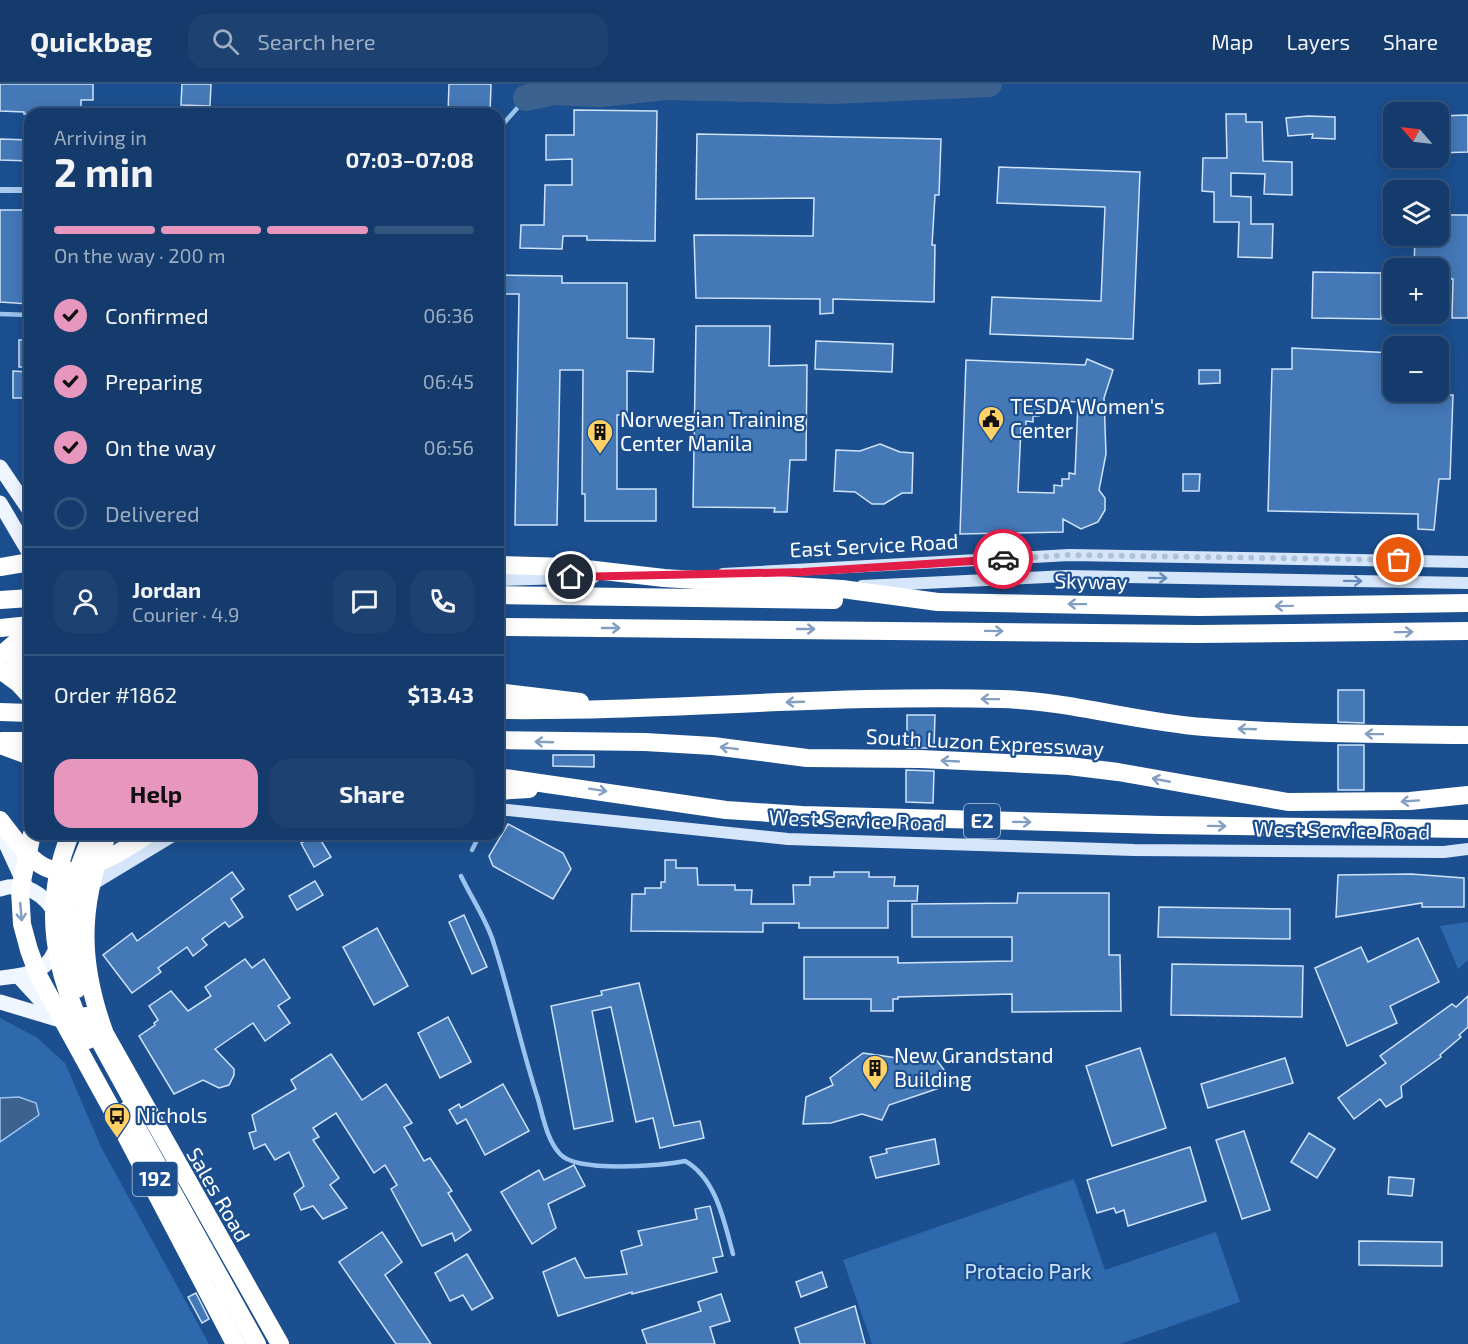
<!DOCTYPE html>
<html lang="en">
<head>
<meta charset="utf-8">
<style>
	body { margin:0; font-family:"Exo 2",sans-serif; background:#1d4271; color:#f1f3f6; height:100vh; display:flex; flex-direction:column; font-size:22px; white-space:nowrap }
	* { box-sizing:border-box; margin:0 }
	p { font-size:20px; color:#9dadc1 }
	.icon { flex:none; width:33px; height:33px; fill:none; stroke:currentColor; stroke-width:2; stroke-linecap:round; stroke-linejoin:round }
	.map { position:relative; flex:1; overflow:hidden }
	.drawer { position:absolute; left:24px; top:24px; width:480px; height:732px; display:flex; flex-direction:column; background:#143b6b; border-radius:18px; box-shadow:0 3px 15px #0003,0 0 0 2px #33557e }
	.drawer>* { flex:none }
	.needle { width:39px; rotate:298deg }
	.buttons { position:absolute; left:1383px; top:18px; display:grid; gap:12px }
	.buttons a { display:grid; place-items:center; width:66px; height:66px; border-radius:12px; background:#143b6b; box-shadow:0 3px 15px #0003,0 0 0 2px #33557e; font-size:30px }
	.pin { position:absolute; display:grid; place-items:center; width:51px; height:51px; color:#fff; margin:-26px; border:3px solid #fff; border-radius:50%; box-shadow:0 2px 6px #0007 }
	.courier { position:absolute; display:grid; place-items:center; width:60px; height:60px; margin:-30px; border:4px solid #e11d48; border-radius:50%; background:#fff; color:#222; box-shadow:0 2px 8px #0007 }
	.headline em { font-style:normal; font-weight:700 }
	.headline div { display:flex; flex-direction:column-reverse }
	.headline { display:flex; align-items:center; justify-content:space-between; height:102px; padding:0 30px }
	h1 { font-size:39px; font-weight:700; line-height:45px }
	.bar { display:grid; grid-template-columns:repeat(4,1fr); gap:9px 6px; align-content:center; height:72px; padding:0 30px }
	.bar i { height:8px; border-radius:4px; background:#33557e }
	.bar .current { background:#e797bd }
	.bar p { grid-column:span 4 }
	.line { display:flex; align-items:center; gap:15px; padding:0 30px; border-top:2px solid #33557e }
	.line div { flex:1 }
	.round { display:grid; place-items:center; flex:none; width:63px; height:63px; border-radius:18px; background:#1d4271 }
	ol { padding:0 30px; list-style:none }
	li { display:flex; align-items:center; gap:18px; height:66px }
	li p { margin-inline-start:auto }
	li .icon { padding:6px; border-radius:50%; background:#e797bd; color:#111; stroke-width:4 }
	li:last-child { color:#9dadc1 }
	li i { width:33px; height:33px; border:3px solid #33557e; border-radius:50% }
	.button { display:flex; gap:12px; margin-top:auto; padding:12px 30px }
	.button a { flex:1; height:69px; border-radius:18px; background:#e797bd; color:#111; font-size:24px; font-weight:700; line-height:69px; text-align:center }
	.button a+a { background:#1d4271; color:#f1f3f6 }
	header { display:flex; align-items:center; gap:36px; box-sizing:border-box; height:84px; padding:0 30px; background:#143b6b; border-bottom:2px solid #33557e }
	header strong { font-size:28px }
	nav { display:flex; gap:33px; margin-inline-start:auto; font-size:21px }
	.search { width:420px; height:54px; background:#1d4271; display:flex; align-items:center; gap:15px; box-sizing:border-box; padding:0 21px; border-radius:18px; color:#9dadc1; font-size:22px }
	.map>svg:first-child { display:block }
	.green { fill:#2e69ad }
	.water { fill:#3c6290; stroke:#9cc4f0; stroke-width:1.5 }
	.lines { fill:none; stroke-linecap:round; stroke-linejoin:round }
	.stream { stroke:#9cc4f0; stroke-width:4.5 }
	.river { stroke:#3c6290; stroke-width:26 }
	.building { fill:#4478b7; stroke:#cfe3fa; stroke-width:1.5; fill-rule:evenodd }
	.street { stroke:#a9c9ee; stroke-width:6 }
	.secondary { stroke:#d6e6fa; stroke-width:12 }
	.primary { stroke:#f0f6ff; stroke-width:15 }
	.highway { stroke:#fff; stroke-width:18 }
	.highway-bridge { stroke:#fff; stroke-width:18 }
	.oneway { stroke:#668bba }
	.oneway2 { stroke:#829ec1 }
	.done { stroke:#afc1d8; stroke-width:6; stroke-dasharray:0 10.8 }
	.route { stroke:#e11d48; stroke-width:8 }
	.labels { text-anchor:middle; stroke-width:4.5; stroke-linejoin:round; paint-order:stroke }
	.shield { fill:#1b4f8f; stroke:#bbcadd; stroke-width:1.5 }
	.shield-label { font-size:20px; font-weight:bold; fill:#fff }
	.poi-label { font-size:21px; fill:#fff; stroke:#1b4f8f; text-anchor:start }
	.street-label { font-size:21px; fill:#fff; stroke:#1b4f8f }
	.park-label { font-size:21px; fill:#cfe3fa; stroke:#1b4f8f }
</style>
</head>
<body>
<header>
<strong>Quickbag</strong>
<div class="search"><svg class="icon" aria-label="search" viewBox="0 0 24 24"><circle cx="10" cy="10" r="6"/><path d="M15 15l6 6"/></svg>Search here</div>
<nav><a>Map</a><a>Layers</a><a>Share</a></nav>
</header>
<div class="map">
<svg width="1468" height="1260" viewBox="0 0 1468 1260">
	<rect width="100%" height="100%" fill="#1b4f8f"/>
	<g class="green">
		<path d="M1468 838V876L1458 885 1440 842Z"/>
		<path d="M0 934 36 953 65 979 101 1063 209 1260H0Z"/>
		<path d="M1074 1095 1105 1186 1216 1148 1240 1218 1120 1260H872L843 1176Z"/>
	</g>
	<path class="water" d="M19 1013 36 1019 39 1031 0 1058V1014Z"/>
	<g class="lines">
		<g class="stream">
			<path d="M498 46 526 14 530 0"/>
			<path d="M0 230 30 231"/>
			<path d="M472 766 480 750"/>
			<path d="M461 792C471 813 486 835 493 857 510 909 521 963 538 1015 543 1033 547 1056 560 1070 577 1089 661 1082 685 1077 716 1094 724 1137 733 1170"/>
		</g>
		<path class="river" d="M526 14 554 8 600 10 666 3 832 7 989 0"/>
	</g>
	<g class="building">
		<path d="M0 0H93V16H81V30H24V28L0 27Z"/>
		<path d="M182 0H211L210 22 181 21Z"/>
		<path d="M449 0H491L490 30H448Z"/>
		<path d="M574 26 657 27 655 157 587 156V152H563L562 165 520 164 521 141H544L545 101H572V75L546 76V51H574Z"/>
		<path d="M1226 30H1246V38H1262L1263 77 1292 78V111L1264 110 1265 90 1231 89V112L1251 113V140H1273L1272 174 1238 173 1239 138H1214V108L1202 107 1203 74H1227Z"/>
		<path d="M1468 31V68L1438 69V32Z"/>
		<path d="M1308 32 1335 33V55L1312 54 1313 50 1288 52 1286 34Z"/>
		<path d="M697 50 941 55 939 111H935L932 161H935L934 218 833 215V229L820 230V215L696 214 694 151 813 152 814 114 696 115Z"/>
		<path d="M0 55 30 56V77L0 76Z"/>
		<path d="M999 83 1140 88 1133 255 990 250 992 213 1101 217 1105 123 997 119Z"/>
		<path d="M0 126H30L29 220 0 218Z"/>
		<path d="M1438 131H1468V234H1452L1453 195H1438V184H1414L1415 152H1438Z"/>
		<path d="M1313 188 1381 189V235L1312 234Z"/>
		<path d="M498 191 562 192V199H627V254L654 255 653 288 627 287V331H617V405H656V437H585V410H582L583 286H560L557 441H515L519 210H498Z"/>
		<path d="M696 242H770L769 282 807 281 806 376H790L787 428H774L775 424 693 423Z"/>
		<rect x="19" y="256" width="11" height="27"/>
		<path d="M816 257 893 260 892 288 815 285Z"/>
		<path d="M1292 264 1394 269V308L1438 311V287L1450 288 1449 311H1453L1450 395H1439L1434 446 1418 445V430L1268 427 1272 285H1292Z"/>
		<path d="M1087 275 1113 286 1104 314 1106 370 1099 406 1105 414V426L1098 438 1081 445 1063 435V448L960 450 966 276 1085 281ZM1045 316 1078 318 1075 390 1069 389V395H1062V402L1054 401V409L1018 408 1021 344H1026V337L1033 338V332H1039V324H1044Z"/>
		<path d="M1199 286H1220V299L1199 300Z"/>
		<path d="M13 287 28 288V314H13Z"/>
		<path d="M880 360 900 368 913 369 912 409H902L884 420H872L855 408 834 407 836 366 860 367Z"/>
		<path d="M1183 390H1200L1199 407H1183Z"/>
		<path d="M1338 606H1364V639L1338 638Z"/>
		<path d="M907 631H935L934 664H907Z"/>
		<rect x="1338" y="661" width="26" height="45"/>
		<path d="M553 671H594V683L553 682Z"/>
		<path d="M906 686 934 687 933 719 906 718Z"/>
		<path d="M508 740 563 769 571 785 553 815 493 782 489 772Z"/>
		<path d="M317 750 331 773 314 783 301 759Z"/>
		<path d="M665 776H676V784H697L698 801H735V806H752L751 820H794L793 801H810V793H834V788H869V793H895L894 802H918L917 817H888V844H799V839H763V848L631 847 632 810H645V804H661V798H665Z"/>
		<path d="M232 788 244 805 231 815 243 833 229 843 225 838 202 855 207 861 193 872 187 863 158 884 161 888 132 909 103 871 132 849 137 857Z"/>
		<path d="M1411 790 1464 794V823H1422V819L1336 833 1338 791Z"/>
		<path d="M315 797 323 811 297 826 289 812Z"/>
		<path d="M1018 809H1109V871H1120L1121 927 1012 928V910L898 913V915H893V927H871V915H804V873H898V879L1012 877V853H912V820L1017 819Z"/>
		<path d="M1159 823 1290 825V855L1158 853Z"/>
		<path d="M464 831 487 883 472 890 449 838Z"/>
		<path d="M377 844 408 902 374 921 343 863Z"/>
		<path d="M1418 854 1439 898 1390 922 1397 939 1347 962 1315 884 1361 863 1368 878Z"/>
		<path d="M245 875 252 884 264 875 290 914 278 922 290 939 265 957 253 939 215 965 234 985V991L229 1001 219 1004 203 996 174 1010 139 952 155 941 154 939 158 936 149 922 171 907 188 927 211 912 205 903Z"/>
		<path d="M1172 880 1303 882 1302 933 1171 931Z"/>
		<path d="M639 899 674 1042 700 1037 704 1054 660 1064 653 1034 636 1038 611 923 592 927 613 1037 574 1045 551 922 602 911 601 907Z"/>
		<path d="M1468 912V943L1459 951 1461 953 1440 971 1441 973 1401 1002 1402 1013 1386 1023 1380 1015 1354 1035 1338 1014 1386 979 1380 972 1452 920 1456 923Z"/>
		<path d="M448 933 471 978 440 994 418 949Z"/>
		<path d="M1140 964 1166 1044 1112 1062 1086 982Z"/>
		<path d="M863 969 904 975 905 980 932 970 954 999 889 1021 882 1036 862 1030 831 1039 803 1040 806 1013 833 1001 830 994Z"/>
		<path d="M331 970 362 1016 386 1000 412 1039 404 1043 424 1077 430 1074 452 1107 448 1109 471 1146 455 1157 452 1149 422 1162 391 1105 397 1101 385 1081 374 1089 336 1029 313 1044 319 1053 313 1056 339 1094 330 1101 347 1124 323 1135 313 1122 301 1126 294 1110 304 1102 289 1068 275 1076 265 1060 254 1065 249 1049 256 1047 252 1031 296 1005 291 996Z"/>
		<path d="M1285 974 1293 999 1208 1024 1201 1000Z"/>
		<path d="M503 1000 529 1047 485 1071 466 1035 457 1040 449 1026 459 1020 461 1024Z"/>
		<path d="M1244 1047 1270 1126 1242 1135 1216 1056Z"/>
		<path d="M1309 1049 1335 1065 1317 1094 1291 1078Z"/>
		<path d="M935 1055 939 1080 876 1094 870 1073 887 1069 886 1065Z"/>
		<path d="M1190 1063 1206 1117 1128 1142 1124 1126 1116 1129 1114 1124 1097 1129 1087 1096Z"/>
		<path d="M574 1081 585 1102 548 1120 556 1144 532 1160 501 1108 539 1086 544 1096Z"/>
		<path d="M1389 1093 1414 1095 1412 1112 1388 1110Z"/>
		<path d="M710 1122 723 1172 713 1174 717 1188 632 1210V1208L558 1232 543 1188 575 1174 585 1194 627 1190 621 1167 642 1161 638 1147 697 1135 695 1125Z"/>
		<path d="M382 1148 402 1178 385 1191 431 1260H396L339 1178Z"/>
		<path d="M1359 1157 1442 1158V1182L1359 1181Z"/>
		<path d="M467 1170 493 1214 472 1226 463 1211 450 1217 435 1189Z"/>
		<path d="M822 1188 827 1203 801 1213 796 1198Z"/>
		<path d="M196 1209 209 1235 202 1239 188 1213Z"/>
		<path d="M721 1210 730 1237 710 1243 715 1260H647L642 1246 701 1227 698 1218Z"/>
		<path d="M855 1222 865 1260H800L795 1244Z"/>
	</g>
	<g class="lines">
		<path class="street" d="M0 106H30"/>
		<g class="secondary">
			<path d="M723 490 1069 471 1468 478"/>
			<path d="M498 496 594 493"/>
			<path d="M862 502 1067 492 1468 499"/>
			<path d="M498 725 788 755 1134 766 1444 768 1468 765"/>
			<path d="M90 802 176 750"/>
		</g>
		<g class="primary">
			<path d="M0 383 30 427"/>
			<path d="M0 419 30 470"/>
			<path d="M0 747 25 801"/>
			<path d="M0 805C25 797 45 810 57 832"/>
			<path d="M0 894C27 891 50 890 58 858"/>
			<path d="M20 894 54 931"/>
			<path d="M0 918 57 935"/>
			<path d="M219 1210 246 1260"/>
		</g>
		<g class="highway">
			<path d="M0 483 30 478"/>
			<path d="M0 516 30 514"/>
			<path d="M938 518 1198 523 1468 519"/>
			<path d="M498 543 1198 550 1468 547"/>
			<path d="M0 544 30 541"/>
			<path d="M30 557 15 578 19 588 30 596"/>
			<path d="M0 572 22 553"/>
			<path d="M0 586 18 599 30 612"/>
			<path d="M498 608 580 618"/>
			<path d="M498 626C666 628 833 610 1001 615 1070 617 1136 638 1204 643 1292 650 1380 650 1468 651"/>
			<path d="M0 628 30 629"/>
			<path d="M498 656 645 658 713 662 807 674 920 675 1069 682 1118 688 1288 718 1410 717 1468 711"/>
			<path d="M2 657H30"/>
			<path d="M0 661 30 672"/>
			<path d="M498 693 726 726 802 731 1160 741 1468 745"/>
			<path d="M498 707 529 705"/>
			<path d="M0 736C12 751 25 771 41 781 74 802 121 767 149 750"/>
			<path d="M86 932 142 1034"/>
			<path d="M127 1026 257 1260"/>
			<path d="M122 1044 235 1260"/>
		</g>
		<g class="highway-bridge">
			<path d="M498 481 569 483 664 494 842 505 938 518"/>
			<path d="M498 511 834 516"/>
			<path d="M32 750 20 806 22 840 29 866 39 893 122 1044"/>
			<path d="M70 750C41 823 54 888 88 956"/>
			<path d="M105 757C78 825 80 882 105 950L280 1260"/>
			<path d="M77 905C66 842 63 814 91 754"/>
		</g>
	</g>
	<defs><path id="oneway-shaft" d="M-6 0H5M1.5-3L5.5 0L1.5 3" fill="none" stroke-width="1.6" stroke-linecap="round" stroke-linejoin="round" transform="scale(1.5)"/></defs>
	<g class="oneway">
		<use href="#oneway-shaft" transform="translate(1158 494) rotate(1)"/>
		<use href="#oneway-shaft" transform="translate(1353 497) rotate(1)"/>
	</g>
	<g class="oneway2">
		<use href="#oneway-shaft" transform="translate(1077 520) rotate(-179)"/>
		<use href="#oneway-shaft" transform="translate(1284 522) rotate(179)"/>
		<use href="#oneway-shaft" transform="translate(611 544)"/>
		<use href="#oneway-shaft" transform="translate(806 545)"/>
		<use href="#oneway-shaft" transform="translate(994 547) rotate(1)"/>
		<use href="#oneway-shaft" transform="translate(1404 548) rotate(-1)"/>
		<use href="#oneway-shaft" transform="translate(990 615) rotate(-179)"/>
		<use href="#oneway-shaft" transform="translate(795 618) rotate(178)"/>
		<use href="#oneway-shaft" transform="translate(1247 645) rotate(-178)"/>
		<use href="#oneway-shaft" transform="translate(1374 650) rotate(-179)"/>
		<use href="#oneway-shaft" transform="translate(544 658) rotate(-178)"/>
		<use href="#oneway-shaft" transform="translate(729 664) rotate(-173)"/>
		<use href="#oneway-shaft" transform="translate(950 677) rotate(-177)"/>
		<use href="#oneway-shaft" transform="translate(1161 696) rotate(-169)"/>
		<use href="#oneway-shaft" transform="translate(598 706) rotate(9)"/>
		<use href="#oneway-shaft" transform="translate(1410 717) rotate(176)"/>
		<use href="#oneway-shaft" transform="translate(1022 738) rotate(1)"/>
		<use href="#oneway-shaft" transform="translate(1217 742) rotate(1)"/>
		<use href="#oneway-shaft" transform="translate(21 828) rotate(85)"/>
	</g>
	<g class="lines">
		<path class="done" d="M1003 475 1069 471 1399 476"/>
		<path class="route" d="M571 493 803 488 1003 475"/>
	</g>
	<defs>
		<g id="civic-pin" transform="scale(1.35)"><path d="M0 17L-7.5 6A9.5 9.5 0 1 1 7.5 6Z" fill="#ffd166" stroke="#1b4f8f"/><path d="M-.6-6.5H3V-4.5H.6V-3L4-1V1h2V6H-6V1h2V-1L-.6-3ZM-1.2 2.5V6h2.4V2.5Z" fill="#111"/></g>
		<g id="building-pin" transform="scale(1.35)"><path d="M0 17L-7.5 6A9.5 9.5 0 1 1 7.5 6Z" fill="#ffd166" stroke="#1b4f8f"/><path d="M-4-6H4V6H1V3H-1V6H-4ZM-2.5-4.3h1.7v1.8h-1.7ZM.8-4.3h1.7v1.8H.8ZM-2.5-1h1.7V.8h-1.7ZM.8-1h1.7V.8H.8Z" fill="#111"/></g>
		<g id="bus-pin" transform="scale(1.35)"><path d="M0 17L-7.5 6A9.5 9.5 0 1 1 7.5 6Z" fill="#ffd166" stroke="#1b4f8f"/><path d="M-5-6H5V4H4V6H2V4H-2V6H-4V4H-5ZM-3.5-4V0h7V-4ZM-3.5 1.2v1.5H-2V1.2ZM2 1.2v1.5H3.5V1.2Z" fill="#111"/></g>
	</defs>
	<g fill-rule="evenodd">
		<use href="#civic-pin" x="991" y="335"/>
		<use href="#building-pin" x="600" y="348"/>
		<use href="#building-pin" x="875" y="984"/>
		<use href="#bus-pin" x="117" y="1032"/>
	</g>
	<g class="labels">
		<g class="shield">
			<rect x="964" y="720" width="36" height="34" rx="4.5"/>
			<rect x="132.5" y="1078" width="45" height="34" rx="4.5"/>
		</g>
		<g class="shield-label">
			<text x="982" y="744">E2</text>
			<text x="155" y="1102">192</text>
		</g>
		<g class="poi-label">
			<text x="1010" y="330">TESDA Women's<tspan x="1010" dy="24">Center</tspan></text>
			<text x="620" y="343">Norwegian Training<tspan x="620" dy="24">Center Manila</tspan></text>
			<text x="894" y="979">New Grandstand<tspan x="894" dy="24">Building</tspan></text>
			<text x="136" y="1039">Nichols</text>
		</g>
		<g class="street-label">
			<text transform="translate(874 462) rotate(-3)" y="7">East Service Road</text>
			<text transform="translate(1091 498) rotate(1)" y="7">Skyway</text>
			<text transform="translate(985 659) rotate(3)" y="7">South Luzon Expressway</text>
			<text transform="translate(857 737) rotate(2)" y="7">West Service Road</text>
			<text transform="translate(1342 747) rotate(1)" y="7">West Service Road</text>
			<text transform="translate(218 1111) rotate(60)" y="7">Sales Road</text>
		</g>
		<g class="park-label">
			<text x="1028" y="1195">Protacio Park</text>
		</g>
	</g>
</svg>
<div class="buttons">
<a><svg class="needle" viewBox="-14 -14 28 28"><path d="M0-13l5 13h-10z" fill="#e53935"/><path d="M0 13l5-13h-10z" fill="#9dadc1"/></svg></a>
<a><svg class="icon" aria-label="layers" viewBox="0 0 24 24"><path d="M12 4l9 5-9 5-9-5zM3 14l9 5 9-5"/></svg></a>
<a>+</a>
<a>−</a>
</div>
<div class="pin" style="left:1399px;top:476px;background:#ea580c"><svg class="icon" aria-label="bag" viewBox="0 0 24 24"><path d="M5 8h14l-1 12H6zM9 8a3 3 0 0 1 6 0"/></svg></div>
<div class="pin" style="left:571px;top:493px;background:#1f2937"><svg class="icon" aria-label="home" viewBox="0 0 24 24"><path d="M3 11l9-7 9 7M6 9v11h12V9"/></svg></div>
<div class="courier" style="left:1003px;top:475px"><svg class="icon" aria-label="car" viewBox="0 0 24 24"><path d="M5 17H2v-5l4-1 3-4h7l3 4 3 1v5h-3M9 17h6M6 11h13"/><circle cx="7" cy="17" r="2"/><circle cx="17" cy="17" r="2"/></svg></div>
<section class="drawer">
<div class="headline"><div><h1>2 min</h1><p>Arriving in</p></div><em>07:03–07:08</em></div>
<div class="bar"><i class="current"></i><i class="current"></i><i class="current"></i><i></i><p>On the way · 200 m</p></div>
<ol>
<li><svg class="icon" aria-label="check" viewBox="0 0 24 24"><path d="M5 12l5 5 9-10"/></svg>Confirmed<p>06:36</p></li>
<li><svg class="icon" aria-label="check" viewBox="0 0 24 24"><path d="M5 12l5 5 9-10"/></svg>Preparing<p>06:45</p></li>
<li><svg class="icon" aria-label="check" viewBox="0 0 24 24"><path d="M5 12l5 5 9-10"/></svg>On the way<p>06:56</p></li>
<li><i></i>Delivered</li>
</ol>
<div class="line" style="height:108px"><a class="round"><svg class="icon" aria-label="person" viewBox="0 0 24 24"><circle cx="12" cy="8" r="4"/><path d="M4 21q1-7 8-7t8 7"/></svg></a><div><b>Jordan</b><p>Courier · 4.9</p></div><a class="round"><svg class="icon" aria-label="chat" viewBox="0 0 24 24"><path d="M4 5h16v11H9l-5 4z"/></svg></a><a class="round"><svg class="icon" aria-label="phone" viewBox="0 0 24 24"><path d="M5 4h4l2 5-3 2q2 4 5 5l2-3 5 2v4C11 20 4 13 5 4z"/></svg></a></div>
<div class="line" style="height:78px"><div>Order #1862</div><b>$13.43</b></div>
<div class="button"><a>Help</a><a>Share</a></div>
</section>
</div>
</body>
</html>
